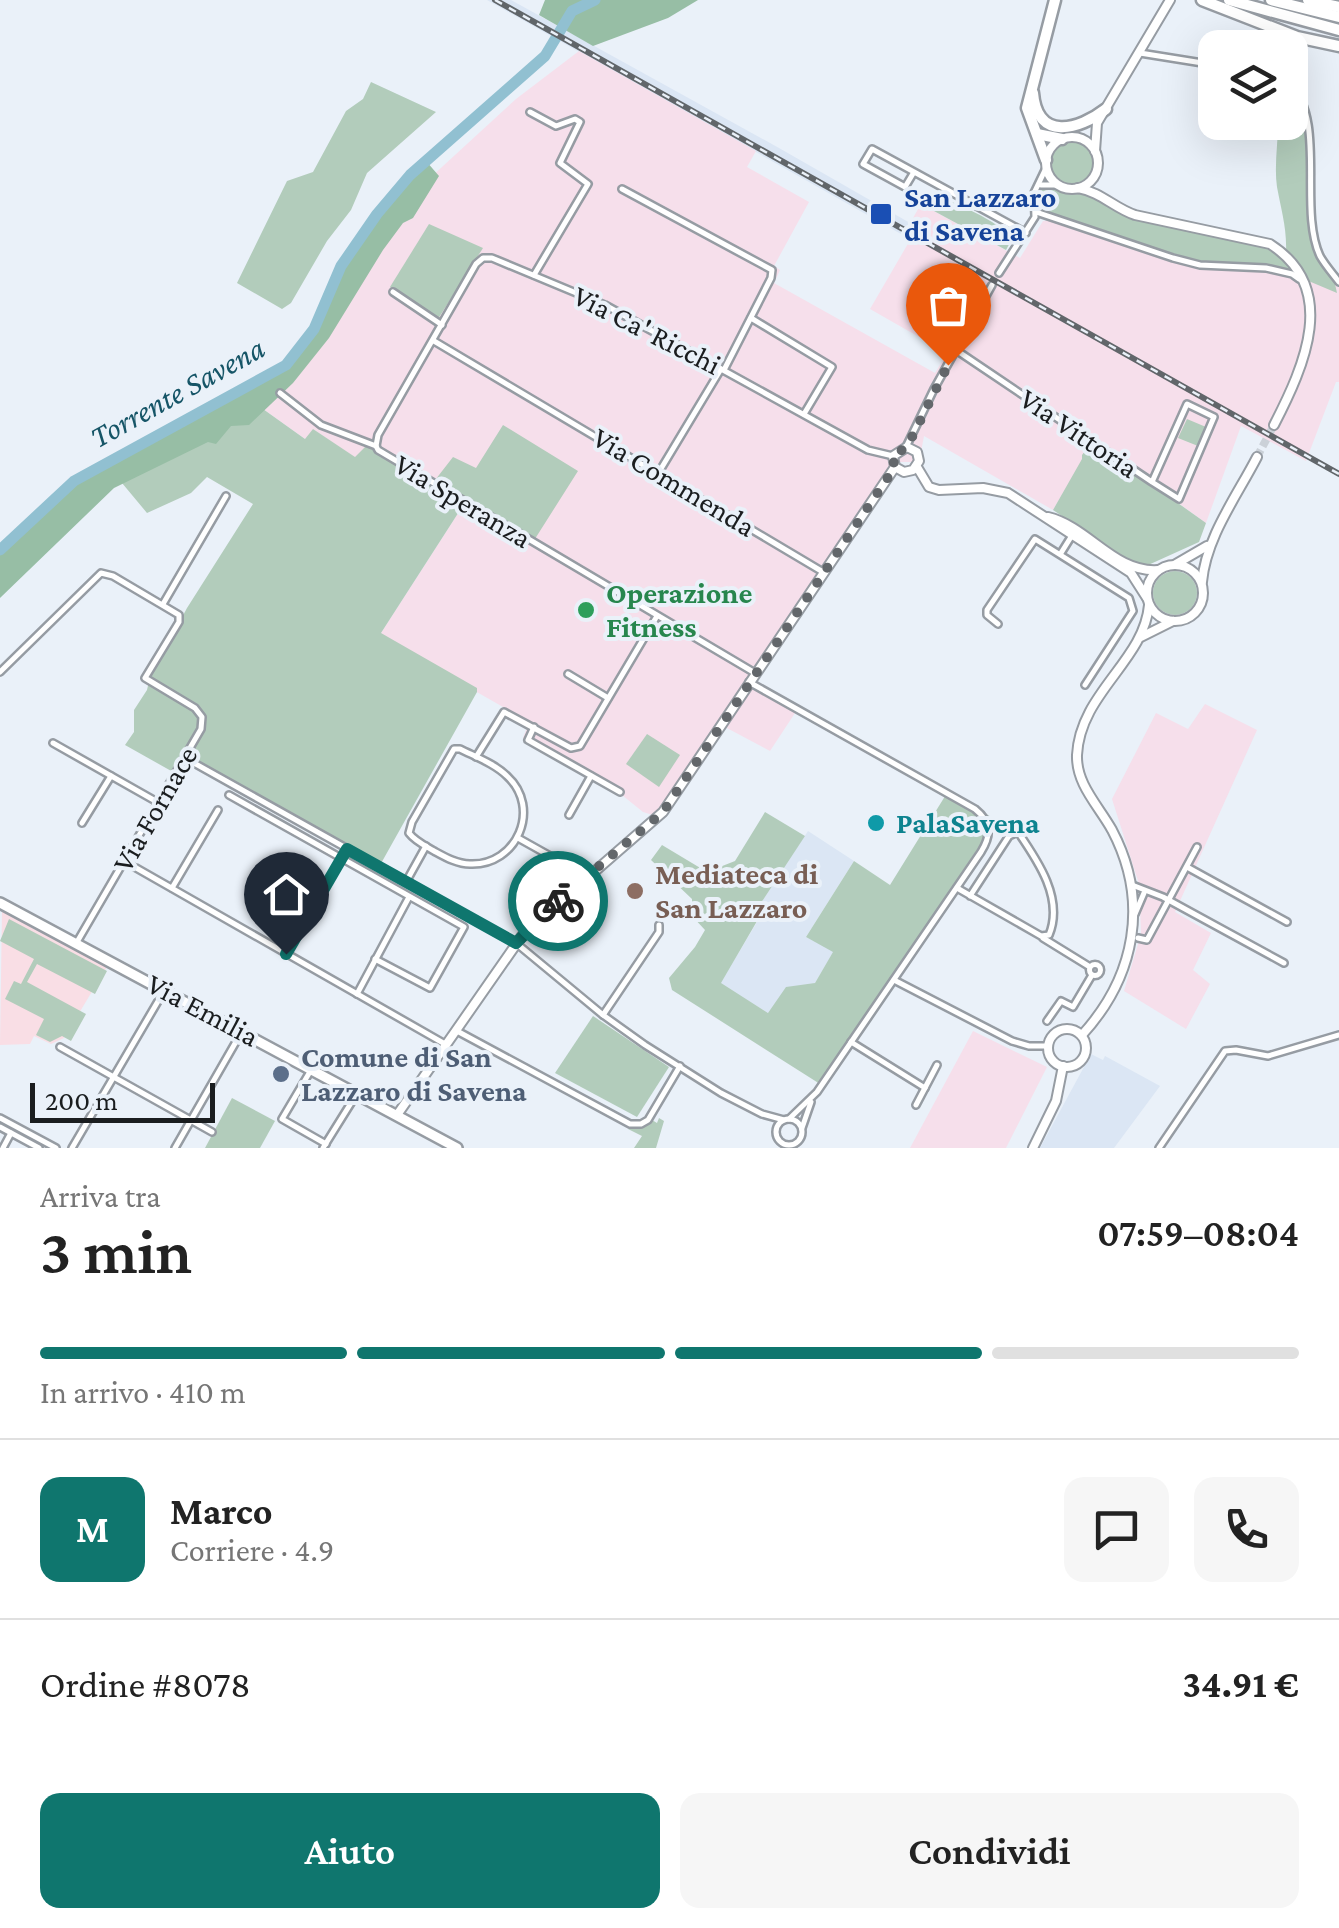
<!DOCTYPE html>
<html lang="it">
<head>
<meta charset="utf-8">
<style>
	body { margin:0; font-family:"Crimson Pro",serif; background:#f6f6f6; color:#222; height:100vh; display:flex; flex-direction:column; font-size:38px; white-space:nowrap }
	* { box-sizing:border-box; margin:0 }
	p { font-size:32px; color:#767676 }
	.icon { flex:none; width:55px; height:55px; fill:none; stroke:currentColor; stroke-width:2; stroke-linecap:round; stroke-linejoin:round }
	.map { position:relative; height:1148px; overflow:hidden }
	.sheet { display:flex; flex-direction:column; background:#fff; flex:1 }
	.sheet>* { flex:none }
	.fabs { position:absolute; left:1198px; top:30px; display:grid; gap:20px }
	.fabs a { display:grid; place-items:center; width:110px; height:110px; border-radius:20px; background:#fff; box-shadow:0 10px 40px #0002; font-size:50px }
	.scale { position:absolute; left:30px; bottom:25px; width:185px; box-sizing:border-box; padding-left:10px; border:5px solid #1a1d1f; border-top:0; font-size:28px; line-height:35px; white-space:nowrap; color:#1a1d1f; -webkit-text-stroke:8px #eaf1f9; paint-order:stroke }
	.pin { position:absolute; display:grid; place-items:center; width:85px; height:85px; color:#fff; margin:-102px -42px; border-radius:50% 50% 50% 0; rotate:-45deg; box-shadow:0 0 10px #0007 }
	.pin .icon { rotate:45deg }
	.courier { position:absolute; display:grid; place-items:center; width:100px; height:100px; margin:-50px; border:8px solid #0f766e; border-radius:50%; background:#fff; color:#222; box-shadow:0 2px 12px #0007 }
	.summary em { font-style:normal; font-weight:600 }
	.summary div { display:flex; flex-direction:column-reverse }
	.summary { display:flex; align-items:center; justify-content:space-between; height:170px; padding:0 40px }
	h1 { font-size:65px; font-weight:600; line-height:75px }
	.bar { display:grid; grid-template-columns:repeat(4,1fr); gap:15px 10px; align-content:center; height:120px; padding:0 40px }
	.bar i { height:12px; border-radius:8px; background:#e0e0e0 }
	.bar .current { background:#0f766e }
	.bar p { grid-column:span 4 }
	.line { display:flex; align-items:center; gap:25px; padding:0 40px; border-top:2px solid #e0e0e0 }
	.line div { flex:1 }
	.round { display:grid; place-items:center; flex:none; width:105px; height:105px; border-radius:20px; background:#f6f6f6 }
	.primary-button { display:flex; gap:20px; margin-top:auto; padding:20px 40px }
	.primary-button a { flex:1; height:115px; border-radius:20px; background:#0f766e; color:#fff; font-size:40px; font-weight:600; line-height:115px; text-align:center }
	.primary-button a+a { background:#f6f6f6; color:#222 }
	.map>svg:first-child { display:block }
	.built { fill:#dbe6f4 }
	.industrial { fill:#f6dfeb }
	.medical { fill:#f9dee5 }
	.green { fill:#b2ccbb }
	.forest { fill:#97bea5 }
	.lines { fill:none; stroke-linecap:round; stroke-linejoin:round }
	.river { stroke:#91c0d1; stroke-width:11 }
	.secondary-tunnel { stroke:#cbd1d8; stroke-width:8; stroke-dasharray:8 4; stroke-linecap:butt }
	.street-casing { stroke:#969ca3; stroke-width:10 }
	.secondary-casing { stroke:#969ca3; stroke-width:12 }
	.primary-casing { stroke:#969ca3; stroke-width:14 }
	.highway-casing { stroke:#969ca3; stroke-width:15 }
	.street { stroke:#fff; stroke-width:5 }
	.secondary { stroke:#fff; stroke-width:8 }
	.primary { stroke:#fff; stroke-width:9 }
	.highway { stroke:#fff; stroke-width:10 }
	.rail-casing { stroke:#61666a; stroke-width:6 }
	.rail { stroke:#eaf1f9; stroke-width:2.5; stroke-dasharray:8; stroke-linecap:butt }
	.done { stroke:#63676b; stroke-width:10; stroke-dasharray:0 18 }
	.route { stroke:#0f766e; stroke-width:12 }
	.transit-dot { fill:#1a4fb4; stroke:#eaf1f9; stroke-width:4 }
	.leisure-dot { fill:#2e9e5b; stroke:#eaf1f9; stroke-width:4 }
	.culture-dot { fill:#0f9aa8; stroke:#eaf1f9; stroke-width:4 }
	.education-dot { fill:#8d6e63; stroke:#eaf1f9; stroke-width:4 }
	.service-dot { fill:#5c6f8a; stroke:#eaf1f9; stroke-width:4 }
	.labels { text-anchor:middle; stroke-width:8; stroke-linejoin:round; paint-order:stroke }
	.transit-label { font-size:30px; font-weight:bold; fill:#164399; stroke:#eaf1f9; text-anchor:start }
	.street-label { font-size:30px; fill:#1a1d1f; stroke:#eaf1f9 }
	.leisure-label { font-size:30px; font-weight:bold; fill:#27864d; stroke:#eaf1f9; text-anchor:start }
	.culture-label { font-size:30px; font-weight:bold; fill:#0d838f; stroke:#eaf1f9; text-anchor:start }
	.education-label { font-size:30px; font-weight:bold; fill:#785e54; stroke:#eaf1f9; text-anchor:start }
	.service-label { font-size:30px; font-weight:bold; fill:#4e5e75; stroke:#eaf1f9; text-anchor:start }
	.water-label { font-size:32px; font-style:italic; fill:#165567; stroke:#eaf1f9 }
</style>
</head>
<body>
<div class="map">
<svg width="1339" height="1148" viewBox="0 0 1339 1148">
	<rect width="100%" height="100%" fill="#eaf1f9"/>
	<g class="built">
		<path d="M487 0H511L779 148 966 255 986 282Z"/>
		<path d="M808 831 854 861 806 937 834 951 815 983 768 1013 720 984 760 917 757 909Z"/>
		<path d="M1091 1054 1103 1060 1105 1056 1160 1086 1114 1148H1040Z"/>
	</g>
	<g class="industrial">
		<path d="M579 51 756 151 747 167 809 202 774 266 780 270 774 283 935 373 947 353 870 309 920 223 913 218 921 204 1020 258 1043 221 1057 220 1309 274 1339 287V382H1336L1306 461 1241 426 1206 523 1093 442 1053 510 924 436 919 462H895L747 683 797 710 770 751 723 726 659 817 643 812 617 791 523 738 529 722 379 636 464 504 476 468 433 484 355 458 314 430 305 439 256 404 273 395 418 189 516 99Z"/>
		<path d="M1205 704 1257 730 1175 912 1211 933 1193 970 1210 984 1186 1029 1124 991 1141 934 1139 884 1112 799 1156 713 1188 729Z"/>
		<path d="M973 1031 1047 1067 1006 1148H910Z"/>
	</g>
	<path class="medical" d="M2 909 108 965 64 1038 51 1044 34 1036 30 1044 0 1045Z"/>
	<g class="green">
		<path d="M371 82 436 112 367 173 351 210 327 241 291 303 282 309 237 283 287 181 313 172 346 111 363 99Z"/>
		<path d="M1290 85C1321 120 1306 192 1315 236 1319 258 1334 272 1337 293L1292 274 1266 268 1200 265 1036 212 1038 186 1078 188 1118 208 1270 244 1286 252C1287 228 1281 209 1277 187 1274 166 1278 144 1278 123L1290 122Z"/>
		<circle cx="1072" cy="163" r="21"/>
		<path d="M928 193C950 200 1000 221 1012 239L1006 250 921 204Z"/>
		<path d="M429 224 483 248 438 319 390 287Z"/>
		<path d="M256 404 305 439 313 429 355 457 366 446 432 484 453 457 476 468 503 425 578 471 533 542 464 504 381 633 477 688V692L379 867 183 756 173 772 125 745 134 732V710L147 690 150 677 187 608 253 504 207 477 191 493 147 513 117 477Z"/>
		<path d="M1187 419 1206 427 1198 446 1178 438Z"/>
		<path d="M1092 442 1206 523 1199 542 1146 566 1132 563 1053 510 1082 459V455Z"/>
		<circle cx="1175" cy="593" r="22"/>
		<path d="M647 734 680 755 659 787 626 764Z"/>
		<path d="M947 793 997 820 820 1084 672 990 669 978 695 947 705 930 692 916V899L651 860 662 845 707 872 735 861 765 812 805 836 757 909 760 916 721 983 768 1013 786 987 815 983 833 952 806 937 854 861 890 885Z"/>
		<path d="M9 919 107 971 95 994 37 964 27 982 86 1014 71 1041 62 1036 50 1042 36 1035 44 1019 5 999 14 981 21 984 34 959 0 941Z"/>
		<path d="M593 1016 669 1067 637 1117 555 1073Z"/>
		<path d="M232 1098 275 1121 260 1148H205Z"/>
		<path d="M659 1118 664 1121 656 1148H634L642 1136 628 1129H640L652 1120 657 1123Z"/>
	</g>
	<g class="forest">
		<path d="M545 0H698L668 18 593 46 539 15Z"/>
		<path d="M426 161 439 176 413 218 403 223 383 250 329 338 293 383 249 425 231 426 216 444 208 442 114 488 0 598V550L74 481 286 365 314 329 341 266 377 214Z"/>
	</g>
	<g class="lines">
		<path class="river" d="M0 550 74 481 286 365 314 329 341 266 377 214 410 175 545 56 572 11 595 0"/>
		<path class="secondary-tunnel" d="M1257 457 1274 425"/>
		<g class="street-casing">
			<g id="street">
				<path d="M1140 53 1215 65"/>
				<path d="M1290 85C1327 120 1298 209 1320 256 1325 265 1333 274 1339 282"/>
				<path d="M530 112 556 126 575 119 580 122 560 163 588 184 534 275"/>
				<path d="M914 172 905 187 863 164 872 149 1026 233"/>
				<path d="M1041 185H1059"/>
				<path d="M622 189 772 270 771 278 724 370"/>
				<path d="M1036 212 1173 258 1200 265 1266 268 1292 274 1299 279"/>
				<path d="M999 273 1035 217 1034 193 1046 168"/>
				<path d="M393 292 442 325"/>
				<path d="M751 318 832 367 804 414"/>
				<path d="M434 341 823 572"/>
				<path d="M956 350 1152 482 1179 499 1214 417 1187 404 1152 482"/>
				<path d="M280 393 321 425 376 446"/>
				<path d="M907 445 934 389 992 285"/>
				<path d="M659 472 721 369"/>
				<path d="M1061 553 1071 537"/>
				<path d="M163 604 226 496"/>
				<path d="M998 624 987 615V610L1035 539 1129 598 1133 611 1085 685"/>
				<path d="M0 672 101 573 113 576 179 615V622L145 678 195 708 202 717 201 729 77 942"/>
				<path d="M755 673 378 450 376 446 378 435 476 264 483 258H492L605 305 868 450 893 456"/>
				<path d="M568 674 608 698"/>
				<path d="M749 682 975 809C991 822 992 834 981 852L817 1092 789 1119"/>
				<path d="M534 727 528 740 620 792"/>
				<path d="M53 743 159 803"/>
				<path d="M454 749H460C476 757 495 764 507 776 542 808 517 866 470 864 457 864 445 857 434 851 424 845 415 841 409 833L412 822Z"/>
				<path d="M476 757 504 712 571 748 580 746 657 616"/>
				<path d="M185 758 516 943 603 1015 645 1045 721 1093 762 1114 784 1120"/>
				<path d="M229 795 464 927 430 988 375 959"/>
				<path d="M569 815 591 776"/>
				<path d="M82 823 111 776"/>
				<path d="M518 838 552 857"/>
				<path d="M124 861 445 1044"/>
				<path d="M1187 867 1287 922"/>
				<path d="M406 882 426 846"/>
				<path d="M1132 885 1163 897 1284 963"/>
				<path d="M172 888 218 810"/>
				<path d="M957 888 1041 936 1049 935C1064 899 1038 861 1018 832L1009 836 970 896"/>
				<path d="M1135 914 1144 893"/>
				<path d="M1043 938 1090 967"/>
				<path d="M1138 938 1147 940 1197 847"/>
				<path d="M286 954 347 849"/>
				<circle cx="1095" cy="970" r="5.5"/>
				<path d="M894 980 1012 1041 1029 1046H1048"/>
				<path d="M357 994 409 897"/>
				<path d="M603 1015 659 932V925"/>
				<path d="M1047 1021 1061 1001 1073 1007 1092 975"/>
				<path d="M457 1031 630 1124H641L648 1120 680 1066"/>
				<path d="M851 1042 925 1088"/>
				<path d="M60 1047 212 1132"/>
				<path d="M311 1070 282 1119 326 1144"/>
				<path d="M916 1105 937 1065"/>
				<path d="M0 1118 56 1148"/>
				<circle cx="789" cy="1132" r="13"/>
				<path d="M0 1127 39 1148"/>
				<path d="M802 1128 811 1102"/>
				<path d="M3 1148 11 1133"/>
				<path d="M72 1148 164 991"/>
				<path d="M175 1148 241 1033"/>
				<path d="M323 1148 356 1095"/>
				<path d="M1159 1148 1225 1051 1236 1050 1268 1056 1339 1035"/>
			</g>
		</g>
		<g class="secondary-casing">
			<g id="secondary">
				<circle cx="1072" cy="163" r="26"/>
				<path d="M1095 151 1097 123 1170 0"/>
				<path d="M1078 188C1101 192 1114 208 1135 215L1270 244C1339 288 1305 365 1274 425"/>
				<path d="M917 467 929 487 939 490 983 488 1008 493 1131 573 1147 598"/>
				<path d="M1048 517C1089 527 1114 573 1158 570"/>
				<path d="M1176 564 1207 546"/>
				<circle cx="1175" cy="593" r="28"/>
				<path d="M1202 582C1206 537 1237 496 1257 457"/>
				<path d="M1141 637 1173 621"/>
				<circle cx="1067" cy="1048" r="19"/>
				<path d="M1082 1035C1135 977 1150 902 1112 830 1098 805 1076 784 1077 755 1080 693 1144 661 1149 605"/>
				<path d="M397 1115 524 933 663 812 895 467 893 456 907 447 917 452 919 461 913 470 904 472 895 467"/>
				<path d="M1033 1148 1056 1101 1063 1066"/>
			</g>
		</g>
		<g class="primary-casing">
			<path id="primary" d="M0 903 457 1148"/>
		</g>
		<g class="highway-casing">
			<g id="highway">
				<path d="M1202 0 1297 37 1339 46"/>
				<path d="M1229 0 1339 30"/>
				<path d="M1271 0 1339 17"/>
				<path d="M1308 0 1339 7"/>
				<path d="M1033 93C1037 142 1079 130 1106 109"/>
				<path d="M1037 134 1062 139"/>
				<path d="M1046 160 1027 108 1055 0"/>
			</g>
		</g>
		<use href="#street" class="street"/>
		<use href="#secondary" class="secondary"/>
		<use href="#primary" class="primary"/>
		<use href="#highway" class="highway"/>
		<g class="rail-casing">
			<path id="rail" d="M495 0 1339 474"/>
		</g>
		<use href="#rail" class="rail"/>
	</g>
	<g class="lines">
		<path class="done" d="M558 901 663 812 895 467 892 456 907 447 948 365"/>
		<path class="route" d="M286 954 347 849 516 943 558 901"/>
	</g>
	<rect class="transit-dot" x="869" y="202" width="24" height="24" rx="5"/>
	<circle class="leisure-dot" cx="586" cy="610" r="10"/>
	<circle class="culture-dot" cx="876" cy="823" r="10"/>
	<circle class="education-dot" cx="635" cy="891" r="10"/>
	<circle class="service-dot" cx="281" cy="1074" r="10"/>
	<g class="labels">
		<g class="transit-label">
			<text x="904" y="207">San Lazzaro<tspan x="904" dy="34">di Savena</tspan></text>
		</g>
		<g class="street-label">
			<text transform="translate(647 330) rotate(27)" y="10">Via Ca' Ricchi</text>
			<text transform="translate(1079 433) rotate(34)" y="10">Via Vittoria</text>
			<text transform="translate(674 482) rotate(31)" y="10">Via Commenda</text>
			<text transform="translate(463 501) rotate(31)" y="10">Via Speranza</text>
			<text transform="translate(155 809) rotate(-60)" y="10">Via Fornace</text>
			<text transform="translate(203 1010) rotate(28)" y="10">Via Emilia</text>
		</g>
		<g class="leisure-label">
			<text x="606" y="603">Operazione<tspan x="606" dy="34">Fitness</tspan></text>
		</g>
		<g class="culture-label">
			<text x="896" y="833">PalaSavena</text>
		</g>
		<g class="education-label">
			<text x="655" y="884">Mediateca di<tspan x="655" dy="34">San Lazzaro</tspan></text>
		</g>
		<g class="service-label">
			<text x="301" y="1067">Comune di San<tspan x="301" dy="34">Lazzaro di Savena</tspan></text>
		</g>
		<g class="water-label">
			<text transform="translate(177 392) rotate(-29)" y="11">Torrente Savena</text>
		</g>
	</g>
</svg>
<div class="fabs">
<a><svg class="icon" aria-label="layers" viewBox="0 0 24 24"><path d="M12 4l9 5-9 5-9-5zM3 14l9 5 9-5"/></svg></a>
</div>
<div class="scale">200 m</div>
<div class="pin" style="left:948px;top:365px;background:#ea580c"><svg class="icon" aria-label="bag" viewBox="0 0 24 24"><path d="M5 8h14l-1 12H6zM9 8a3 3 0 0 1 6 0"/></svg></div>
<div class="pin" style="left:286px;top:954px;background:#1f2937"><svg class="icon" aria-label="home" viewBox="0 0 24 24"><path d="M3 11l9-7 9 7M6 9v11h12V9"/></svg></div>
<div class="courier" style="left:558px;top:901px"><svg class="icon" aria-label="bike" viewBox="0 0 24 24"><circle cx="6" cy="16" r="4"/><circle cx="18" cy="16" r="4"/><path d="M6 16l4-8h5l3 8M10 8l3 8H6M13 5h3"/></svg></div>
</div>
<section class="sheet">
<div class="summary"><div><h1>3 min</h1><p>Arriva tra</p></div><em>07:59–08:04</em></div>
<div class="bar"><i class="current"></i><i class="current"></i><i class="current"></i><i></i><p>In arrivo · 410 m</p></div>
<div class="line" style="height:180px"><b class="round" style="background:#0f766e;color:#fff">M</b><div><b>Marco</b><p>Corriere · 4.9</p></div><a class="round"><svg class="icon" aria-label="chat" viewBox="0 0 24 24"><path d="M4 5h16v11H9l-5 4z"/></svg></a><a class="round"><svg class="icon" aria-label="phone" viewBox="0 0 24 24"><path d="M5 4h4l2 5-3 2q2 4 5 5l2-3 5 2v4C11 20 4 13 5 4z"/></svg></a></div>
<div class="line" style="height:130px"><div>Ordine #8078</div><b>34.91 €</b></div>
<div class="primary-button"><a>Aiuto</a><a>Condividi</a></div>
</section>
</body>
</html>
